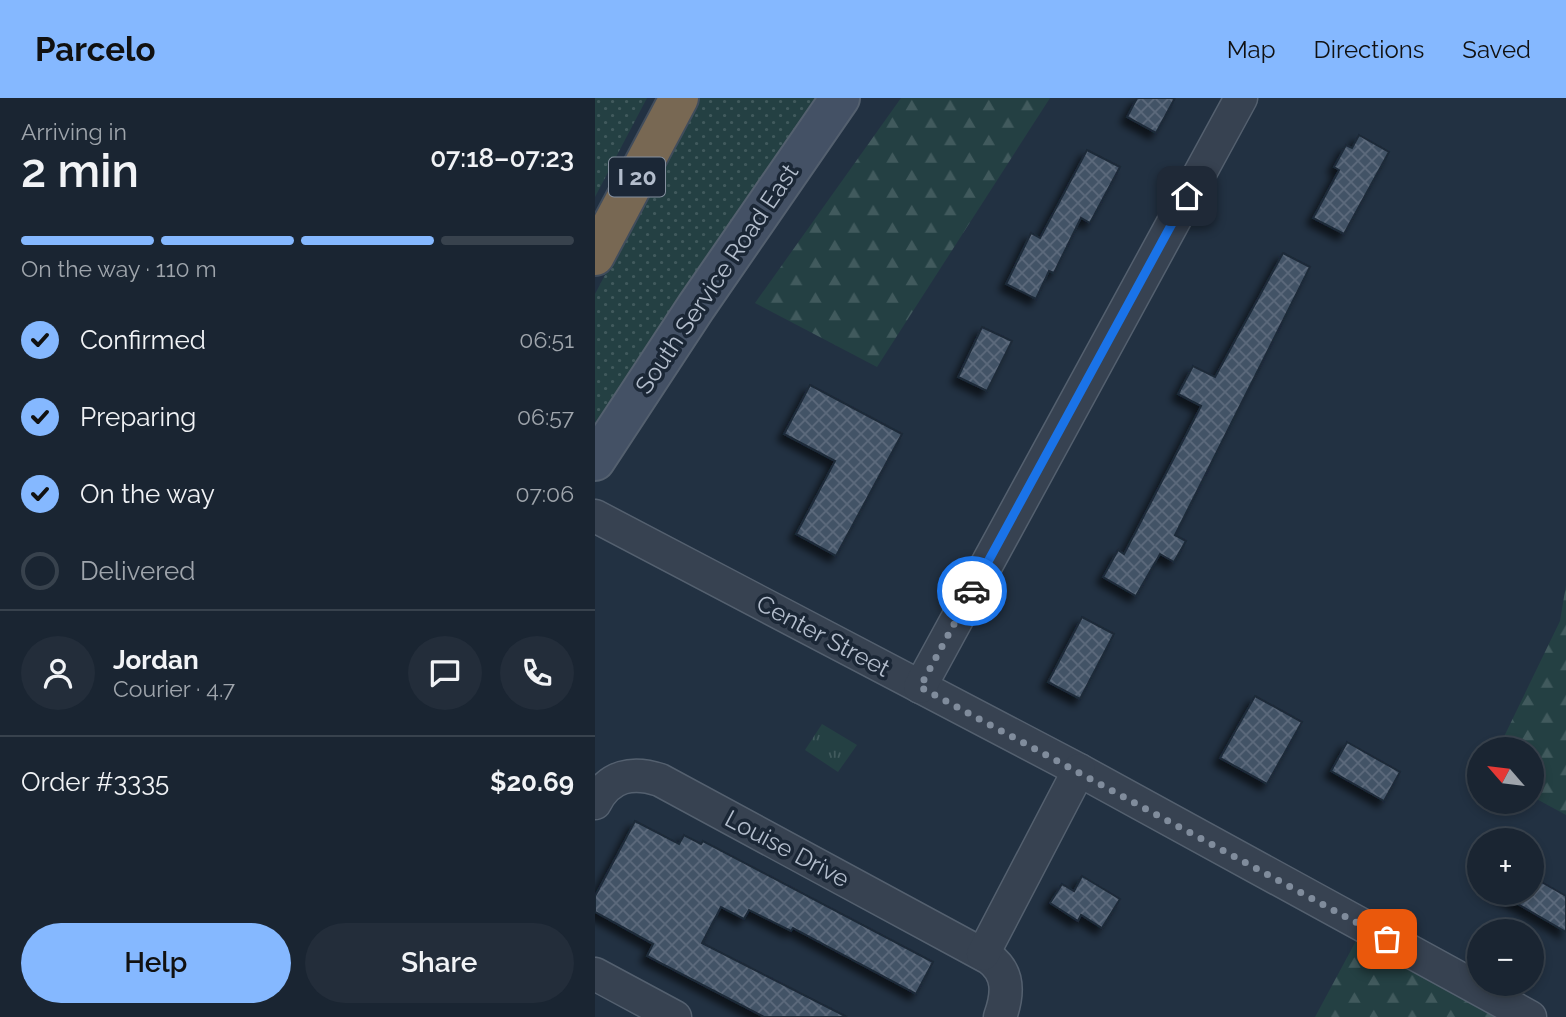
<!DOCTYPE html>
<html lang="en">
<head>
<meta charset="utf-8">
<style>
	body { margin:0; font-family:Raleway,sans-serif; background:#232d3a; color:#f1f3f6; height:100vh; display:flex; flex-direction:column; font-size:26px; white-space:nowrap }
	* { box-sizing:border-box; margin:0 }
	p { font-size:23px; color:#9fa5ac }
	.icon { flex:none; width:38px; height:38px; fill:none; stroke:currentColor; stroke-width:2; stroke-linecap:round; stroke-linejoin:round }
	.map { position:relative; flex:1; overflow:hidden }
	.sheet { display:flex; flex-direction:column; background:#1a2532; width:595px }
	.sheet>* { flex:none }
	.needle { width:46px; rotate:298deg }
	.buttons { position:absolute; left:872px; top:639px; display:grid; gap:14px }
	.buttons a { display:grid; place-items:center; width:77px; height:77px; border-radius:50%; background:#1a2532; box-shadow:0 4px 10px #0003,0 0 0 2px #38424d; font-size:35px }
	.pin { position:absolute; display:grid; place-items:center; width:60px; height:60px; color:#fff; margin:-30px; border-radius:14px; box-shadow:0 4px 10px #0006 }
	.courier { position:absolute; display:grid; place-items:center; width:70px; height:70px; margin:-35px; border:5px solid #1a73e8; border-radius:50%; background:#fff; color:#222; box-shadow:0 2px 9px #0007 }
	.summary em { font-style:normal; font-weight:600 }
	.summary div { display:flex; flex-direction:column-reverse }
	.summary { display:flex; align-items:center; justify-content:space-between; height:119px; padding:0 21px }
	h1 { font-size:46px; font-weight:600; line-height:52px }
	.bar { display:grid; grid-template-columns:repeat(4,1fr); gap:10px 7px; align-content:center; height:84px; padding:0 21px }
	.bar i { height:9px; border-radius:5px; background:#38424d }
	.bar .on { background:#85b8ff }
	.bar p { grid-column:span 4 }
	.line { display:flex; align-items:center; gap:18px; padding:0 21px; border-top:2px solid #38424d }
	.line div { flex:1 }
	.round { display:grid; place-items:center; flex:none; width:74px; height:74px; border-radius:37px; background:#232d3a }
	ol { padding:0 21px; list-style:none }
	li { display:flex; align-items:center; gap:21px; height:77px }
	li p { margin-inline-start:auto }
	li .icon { padding:7px; border-radius:50%; background:#85b8ff; color:#111; stroke-width:4 }
	li:last-child { color:#9fa5ac }
	li i { width:38px; height:38px; border:4px solid #38424d; border-radius:50% }
	.primary-button { display:flex; gap:14px; margin-top:auto; padding:14px 21px }
	.primary-button a { flex:1; height:80px; border-radius:42px; background:#85b8ff; color:#111; font-size:28px; font-weight:600; line-height:80px; text-align:center }
	.primary-button a+a { background:#232d3a; color:#f1f3f6 }
	header { display:flex; align-items:center; gap:42px; box-sizing:border-box; height:98px; padding:0 35px; background:#85b8ff; color:#111 }
	header strong { font-size:33px }
	nav { display:flex; gap:38px; margin-inline-start:auto; font-size:24px }
	main { display:flex; flex:1; min-height:0 }
	.map>svg:first-child { display:block }
	.grass { fill:url(#grass-dots) }
	.forest { fill:url(#forest-firs) }
	.park { fill:url(#park-tufts) }
	.building { fill:url(#building-cross-hatch); stroke:#1d2938; stroke-width:2; filter:url(#shadow) }
	.lines { fill:none; stroke-linecap:round; stroke-linejoin:round }
	.street-casing { stroke:#54606f; stroke-width:35 }
	.secondary-casing { stroke:#54606f; stroke-width:42 }
	.highway-casing { stroke:#414d5c; stroke-width:42 }
	.street { stroke:#374251; stroke-width:32 }
	.secondary { stroke:#445165; stroke-width:38 }
	.highway { stroke:#786853; stroke-width:38 }
	.done { stroke:#808c9c; stroke-width:7; stroke-dasharray:0 12.6 }
	.route { stroke:#1a73e8; stroke-width:9 }
	.labels { text-anchor:middle; stroke-width:7; stroke-linejoin:round; paint-order:stroke }
	.shield { fill:#1b2736; stroke:#85909f; stroke-width:2 }
	.shield-label { font-size:23px; font-weight:bold; fill:#b3bdcc }
	.street-label { font-size:24px; fill:#b3bdcc; stroke:#1b2736 }
</style>
</head>
<body>
<header>
<strong>Parcelo</strong>
<nav><a>Map</a><a>Directions</a><a>Saved</a></nav>
</header>
<main>
<section class="sheet">
<div class="summary"><div><h1>2 min</h1><p>Arriving in</p></div><em>07:18–07:23</em></div>
<div class="bar"><i class="on"></i><i class="on"></i><i class="on"></i><i></i><p>On the way · 110 m</p></div>
<ol>
<li><svg class="icon" aria-label="check" viewBox="0 0 24 24"><path d="M5 12l5 5 9-10"/></svg>Confirmed<p>06:51</p></li>
<li><svg class="icon" aria-label="check" viewBox="0 0 24 24"><path d="M5 12l5 5 9-10"/></svg>Preparing<p>06:57</p></li>
<li><svg class="icon" aria-label="check" viewBox="0 0 24 24"><path d="M5 12l5 5 9-10"/></svg>On the way<p>07:06</p></li>
<li><i></i>Delivered</li>
</ol>
<div class="line" style="height:126px"><a class="round"><svg class="icon" aria-label="person" viewBox="0 0 24 24"><circle cx="12" cy="8" r="4"/><path d="M4 21q1-7 8-7t8 7"/></svg></a><div><b>Jordan</b><p>Courier · 4.7</p></div><a class="round"><svg class="icon" aria-label="chat" viewBox="0 0 24 24"><path d="M4 5h16v11H9l-5 4z"/></svg></a><a class="round"><svg class="icon" aria-label="phone" viewBox="0 0 24 24"><path d="M5 4h4l2 5-3 2q2 4 5 5l2-3 5 2v4C11 20 4 13 5 4z"/></svg></a></div>
<div class="line" style="height:91px"><div>Order #3335</div><b>$20.69</b></div>
<div class="primary-button"><a>Help</a><a>Share</a></div>
</section>
<div class="map">
<svg width="971" height="919" viewBox="0 0 971 919">
	<defs>
		<pattern id="grass-dots" width="8" height="8" patternUnits="userSpaceOnUse" patternTransform="scale(1.75)"><rect width="8" height="8" fill="#244043"/><path d="M2 2h.1M6 6h.1" fill="none" stroke="#415a5d" stroke-width="1.8" stroke-linecap="round"/></pattern>
		<pattern id="forest-firs" width="22" height="20" patternUnits="userSpaceOnUse" patternTransform="scale(1.75)"><rect width="22" height="20" fill="#244043"/><path d="M5 1l3.5 6h-7zM16 11l3.5 6h-7z" fill="#415a5d"/></pattern>
		<pattern id="park-tufts" width="24" height="20" patternUnits="userSpaceOnUse" patternTransform="scale(1.75)"><rect width="24" height="20" fill="#244043"/><path d="M3 7l-1-3M5 7V3M7 7l1-3M15 17l-1-3M17 17v-4M19 17l1-3" fill="none" stroke="#415a5d"/></pattern>
		<pattern id="building-cross-hatch" width="8" height="8" patternUnits="userSpaceOnUse" patternTransform="scale(1.75)"><rect width="8" height="8" fill="#435366"/><path d="M0 0l8 8M0 8l8-8" fill="none" stroke="#5c6a7b"/></pattern>
		<filter id="shadow"><feDropShadow dx="-6" dy="6" stdDeviation="3.5" flood-color="#0009"/></filter>
	</defs>
	<rect width="100%" height="100%" fill="#223142"/>
	<g class="grass">
		<path d="M0 0H52L0 99Z"/>
		<path d="M103 0H224L0 325V196Z"/>
	</g>
	<g class="forest">
		<path d="M306 0H455L282 269 160 205Z"/>
		<path d="M971 487V717L936 698V651H903L965 523Z"/>
		<path d="M762 841 904 919H720Z"/>
	</g>
	<path class="park" d="M227 626 262 647 243 674 210 652Z"/>
	<g class="building">
		<path d="M542 0H580L561 35 532 19Z"/>
		<path d="M764 37 794 54 749 136 718 120 744 72 739 69 751 47 757 50Z"/>
		<path d="M492 52 525 69 495 125 486 120 459 175 454 173 441 201 411 186 436 135 445 140Z"/>
		<path d="M688 155 715 169 580 437 591 443 579 464 565 456 541 498 508 479 523 452 529 456 606 308 583 296 598 268 620 279Z"/>
		<path d="M387 229 417 243 392 293 363 279Z"/>
		<path d="M215 287 307 336 241 458 201 436 240 363 189 336Z"/>
		<path d="M487 519 519 536 485 601 453 584Z"/>
		<path d="M660 598 707 624 672 686 625 660Z"/>
		<path d="M752 644 805 674 789 703 736 673Z"/>
		<path d="M40 723 84 746 89 737 106 746 108 743 338 864 321 896 198 830 196 833 154 812 149 821 126 809 107 845 252 919H169L52 858 58 846 0 814V798Z"/>
		<path d="M487 778 525 801 507 830 486 817 483 823 455 805 467 786 479 793Z"/>
		<path d="M936 778 971 798V834L902 794H936Z"/>
	</g>
	<g class="lines">
		<g class="street-casing">
			<g id="street">
				<path d="M0 418 484 672 935 919"/>
				<path d="M325 589 646 0"/>
				<path d="M0 705C14 677 38 673 65 682L394 860C415 875 413 897 405 919"/>
				<path d="M388 856 484 672"/>
				<path d="M0 876 80 919"/>
			</g>
		</g>
		<g class="secondary-casing">
			<path id="secondary" d="M0 363 101 209 245 0"/>
		</g>
		<g class="highway-casing">
			<path id="highway" d="M0 158 84 0"/>
		</g>
		<use href="#street" class="street"/>
		<use href="#secondary" class="secondary"/>
		<use href="#highway" class="highway"/>
	</g>
	<g class="lines">
		<path class="done" d="M377 493 325 589 792 841"/>
		<path class="route" d="M377 493 592 98"/>
	</g>
	<g class="labels">
		<rect class="shield" x="14" y="59.5" width="56" height="39" rx="5"/>
		<g class="shield-label">
			<text x="42" y="87">I 20</text>
		</g>
		<g class="street-label">
			<text transform="translate(122 181) rotate(-56)" y="8">South Service Road East</text>
			<text transform="translate(228 538) rotate(28)" y="8">Center Street</text>
			<text transform="translate(192 751) rotate(28)" y="8">Louise Drive</text>
		</g>
	</g>
</svg>
<div class="buttons">
<a><svg class="needle" viewBox="-14 -14 28 28"><path d="M0-13l5 13h-10z" fill="#e53935"/><path d="M0 13l5-13h-10z" fill="#9fa5ac"/></svg></a>
<a>+</a>
<a>−</a>
</div>
<div class="pin" style="left:792px;top:841px;background:#ea580c"><svg class="icon" aria-label="bag" viewBox="0 0 24 24"><path d="M5 8h14l-1 12H6zM9 8a3 3 0 0 1 6 0"/></svg></div>
<div class="pin" style="left:592px;top:98px;background:#1f2937"><svg class="icon" aria-label="home" viewBox="0 0 24 24"><path d="M3 11l9-7 9 7M6 9v11h12V9"/></svg></div>
<div class="courier" style="left:377px;top:493px"><svg class="icon" aria-label="car" viewBox="0 0 24 24"><path d="M5 17H2v-5l4-1 3-4h7l3 4 3 1v5h-3M9 17h6M6 11h13"/><circle cx="7" cy="17" r="2"/><circle cx="17" cy="17" r="2"/></svg></div>
</div>
</main>
</body>
</html>
